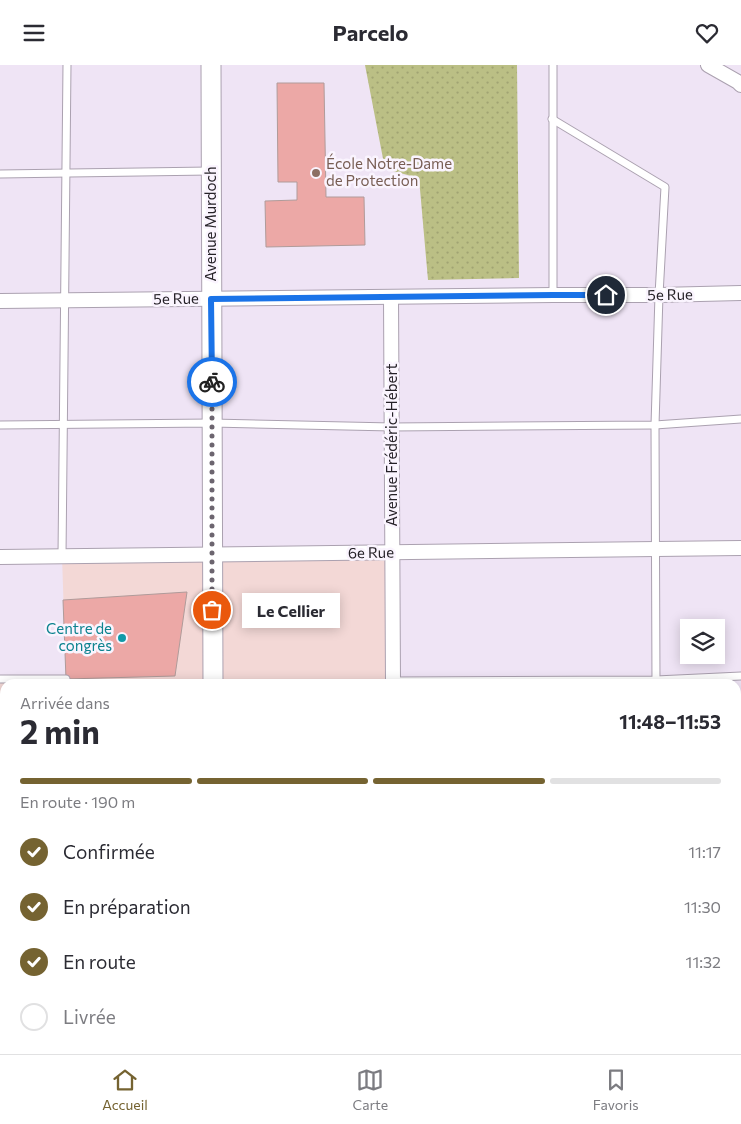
<!DOCTYPE html>
<html lang="fr">
<head>
<meta charset="utf-8">
<style>
	body { margin:0; font-family:Commissioner,sans-serif; background:#f7f7f7; color:#2b2b33; height:100vh; display:flex; flex-direction:column; font-size:19px; white-space:nowrap }
	* { box-sizing:border-box; margin:0 }
	p { font-size:16px; color:#7c7c81 }
	.icon { flex:none; width:28px; height:28px; fill:none; stroke:currentColor; stroke-width:2; stroke-linecap:round; stroke-linejoin:round }
	.map { position:relative; flex:1; overflow:hidden }
	.details { position:absolute; left:0px; top:614px; width:741px; height:376px; display:flex; flex-direction:column; background:#fff; border-radius:15px 15px 0 0; box-shadow:0 2px 12px #0003 }
	.details>* { flex:none }
	.buttons { position:absolute; left:680px; top:554px; display:grid; gap:10px }
	.buttons a { display:grid; place-items:center; width:45px; height:45px; border-radius:0px; background:#fff; box-shadow:0 2px 12px #0003; font-size:25px }
	.pin { position:absolute; display:grid; place-items:center; width:42px; height:42px; color:#fff; margin:-21px; border:2px solid #fff; border-radius:50%; box-shadow:0 1px 5px #0007 }
	.courier { position:absolute; display:grid; place-items:center; width:50px; height:50px; margin:-25px; border:4px solid #1a73e8; border-radius:50%; background:#fff; color:#222; box-shadow:0 1px 6px #0007 }
	.bubble { position:absolute; height:35px; border-radius:0px; background:#fff; box-shadow:0 2px 12px #0003; font-size:16px; font-weight:700; line-height:35px; text-align:center }
	.summary em { font-style:normal; font-weight:700 }
	.summary div { display:flex; flex-direction:column-reverse }
	.summary { display:flex; align-items:center; justify-content:space-between; height:85px; padding:0 20px }
	h1 { font-size:32px; font-weight:700; line-height:38px }
	.bar { display:grid; grid-template-columns:repeat(4,1fr); gap:8px 5px; align-content:center; height:60px; padding:0 20px }
	.bar i { height:6px; border-radius:4px; background:#e1e1e2 }
	.bar .selected { background:#756331 }
	.bar p { grid-column:span 4 }
	ol { padding:0 20px; list-style:none }
	li { display:flex; align-items:center; gap:15px; height:55px }
	li p { margin-inline-start:auto }
	li .icon { padding:5px; border-radius:50%; background:#756331; color:#fff; stroke-width:4 }
	li:last-child { color:#7c7c81 }
	li i { width:28px; height:28px; border:2px solid #e1e1e2; border-radius:50% }
	header { display:flex; justify-content:space-between; align-items:center; height:65px; padding:0 20px; background:#fff; font-size:22px; font-weight:700 }
	.tab-bar { display:flex; justify-content:space-around; align-items:center; height:70px; border-top:1px solid #e1e1e2; background:#fff; font-size:14px; color:#7c7c81 }
	.tab-bar a { display:grid; justify-items:center; gap:2px }
	.tab-bar .selected { color:#756331 }
	.map>svg:first-child { display:block }
	.commercial { fill:#f3d8d6 }
	.grass { fill:url(#grass-dots) }
	.building { fill:#eca8a6; stroke:#b09b9a }
	.lines { fill:none; stroke-linecap:round; stroke-linejoin:round }
	.lane-casing { stroke:#aba1b0; stroke-width:9 }
	.street-casing { stroke:#aba1b0; stroke-width:16 }
	.secondary-casing { stroke:#aba1b0; stroke-width:21 }
	.lane { stroke:#fff; stroke-width:7 }
	.street { stroke:#fff; stroke-width:14 }
	.secondary { stroke:#fff; stroke-width:19 }
	.done { stroke:#6c656f; stroke-width:5; stroke-dasharray:0 9 }
	.route { stroke:#1a73e8; stroke-width:6 }
	.education-dot { fill:#8d6e63; stroke:#faf4fe; stroke-width:2 }
	.culture-dot { fill:#0f9aa8; stroke:#faf4fe; stroke-width:2 }
	.labels { text-anchor:middle; stroke-width:5; stroke-linejoin:round; paint-order:stroke }
	.education-label { font-size:15px; fill:#785e54; stroke:#faf4fe; text-anchor:start }
	.street-label { font-size:15px; fill:#252127; stroke:#faf4fe }
	.culture-label { font-size:15px; fill:#0d838f; stroke:#faf4fe; text-anchor:end }
</style>
</head>
<body>
<header><svg class="icon" aria-label="menu" viewBox="0 0 24 24"><path d="M4 6h16M4 12h16M4 18h16"/></svg>Parcelo<svg class="icon" aria-label="heart" viewBox="0 0 24 24"><path d="M12 20l-8-8c-3-5 5-10 8-4 3-6 11-1 8 4z"/></svg></header>
<div class="map">
<svg width="741" height="989" viewBox="0 0 741 989">
	<defs>
		<pattern id="grass-dots" width="8" height="8" patternUnits="userSpaceOnUse" patternTransform="scale(1.25)"><rect width="8" height="8" fill="#bbbf85"/><path d="M2 2h.1M6 6h.1" fill="none" stroke="#a1a473" stroke-width="1.8" stroke-linecap="round"/></pattern>
	</defs>
	<rect width="100%" height="100%" fill="#efe4f5"/>
	<path class="commercial" d="M392 488 393 619H5V985H494L499 989H0V614H66L62 491Z"/>
	<path class="grass" d="M365 0H517L519 213 428 215 419 113 385 104Z"/>
	<g class="building">
		<path d="M277 18H324L326 132H364L365 180 266 182 265 136 297 135V117H278Z"/>
		<path d="M187 527 175 611 66 614 63 535Z"/>
		<rect x="2" y="641" width="3" height="77"/>
		<rect x="321" y="985" width="74" height="4"/>
	</g>
	<g class="lines">
		<g class="lane-casing">
			<g id="lane">
				<path d="M553 0V230"/>
				<path d="M552 54 665 122 659 230 655 360 656 619"/>
				<path d="M0 109 210 106"/>
				<path d="M0 360 212 358 392 362 655 360 741 354"/>
				<path d="M62 491 67 0"/>
				<path d="M0 614H66V619"/>
				<path d="M393 616 656 615 741 611"/>
				<path d="M736 867H741"/>
				<path d="M0 872H5"/>
				<path d="M70 989V985"/>
				<path d="M659 989V985"/>
			</g>
		</g>
		<g class="street-casing">
			<g id="street">
				<path d="M708 0 738 17 741 20"/>
				<path d="M391 232 393 619"/>
				<path d="M0 236 553 230H659L741 228"/>
				<path d="M0 492 741 483"/>
				<path d="M736 742H741"/>
				<path d="M494 985 499 989"/>
				<path d="M255 989 261 985"/>
			</g>
		</g>
		<g class="secondary-casing">
			<g id="secondary">
				<path d="M211 0 213 619"/>
				<path d="M0 748H5"/>
				<path d="M214 985V989"/>
			</g>
		</g>
		<use href="#lane" class="lane"/>
		<use href="#street" class="street"/>
		<use href="#secondary" class="secondary"/>
	</g>
	<g class="lines">
		<path class="done" d="M212 317V545"/>
		<path class="route" d="M212 317 211 234 553 230H606"/>
	</g>
	<circle class="education-dot" cx="316" cy="108" r="5"/>
	<circle class="culture-dot" cx="122" cy="573" r="5"/>
	<g class="labels">
		<g class="education-label">
			<text x="326" y="104">École Notre-Dame<tspan x="326" dy="17">de Protection</tspan></text>
		</g>
		<g class="street-label">
			<text transform="translate(211 159) rotate(-90)" y="5">Avenue Murdoch</text>
			<text transform="translate(670 230) rotate(-1)" y="5">5e Rue</text>
			<text transform="translate(176 234) rotate(-1)" y="5">5e Rue</text>
			<text transform="translate(392 380) rotate(-90)" y="5">Avenue Frédéric-Hébert</text>
			<text transform="translate(371 488) rotate(-1)" y="5">6e Rue</text>
		</g>
		<g class="culture-label">
			<text x="112" y="569">Centre de<tspan x="112" dy="17">congrès</tspan></text>
		</g>
	</g>
</svg>
<div class="buttons">
<a><svg class="icon" aria-label="layers" viewBox="0 0 24 24"><path d="M12 4l9 5-9 5-9-5zM3 14l9 5 9-5"/></svg></a>
</div>
<div class="pin" style="left:212px;top:545px;background:#ea580c"><svg class="icon" aria-label="bag" viewBox="0 0 24 24"><path d="M5 8h14l-1 12H6zM9 8a3 3 0 0 1 6 0"/></svg></div>
<div class="pin" style="left:606px;top:230px;background:#1f2937"><svg class="icon" aria-label="home" viewBox="0 0 24 24"><path d="M3 11l9-7 9 7M6 9v11h12V9"/></svg></div>
<div class="courier" style="left:212px;top:317px"><svg class="icon" aria-label="bike" viewBox="0 0 24 24"><circle cx="6" cy="16" r="4"/><circle cx="18" cy="16" r="4"/><path d="M6 16l4-8h5l3 8M10 8l3 8H6M13 5h3"/></svg></div>
<div class="bubble" style="left:242px;top:528px;width:98px">Le Cellier</div>
<section class="details">
<div class="summary"><div><h1>2 min</h1><p>Arrivée dans</p></div><em>11:48–11:53</em></div>
<div class="bar"><i class="selected"></i><i class="selected"></i><i class="selected"></i><i></i><p>En route · 190 m</p></div>
<ol>
<li><svg class="icon" aria-label="check" viewBox="0 0 24 24"><path d="M5 12l5 5 9-10"/></svg>Confirmée<p>11:17</p></li>
<li><svg class="icon" aria-label="check" viewBox="0 0 24 24"><path d="M5 12l5 5 9-10"/></svg>En préparation<p>11:30</p></li>
<li><svg class="icon" aria-label="check" viewBox="0 0 24 24"><path d="M5 12l5 5 9-10"/></svg>En route<p>11:32</p></li>
<li><i></i>Livrée</li>
</ol>
</section>
</div>
<nav class="tab-bar">
<a class="selected"><svg class="icon" aria-label="home" viewBox="0 0 24 24"><path d="M3 11l9-7 9 7M6 9v11h12V9"/></svg>Accueil</a>
<a><svg class="icon" aria-label="map" viewBox="0 0 24 24"><path d="M3 6l6-2 6 2 6-2v14l-6 2-6-2-6 2zM9 4v14M15 6v14"/></svg>Carte</a>
<a><svg class="icon" aria-label="saved" viewBox="0 0 24 24"><path d="M7 4h10v16l-5-4-5 4z"/></svg>Favoris</a>
</nav>
</body>
</html>
